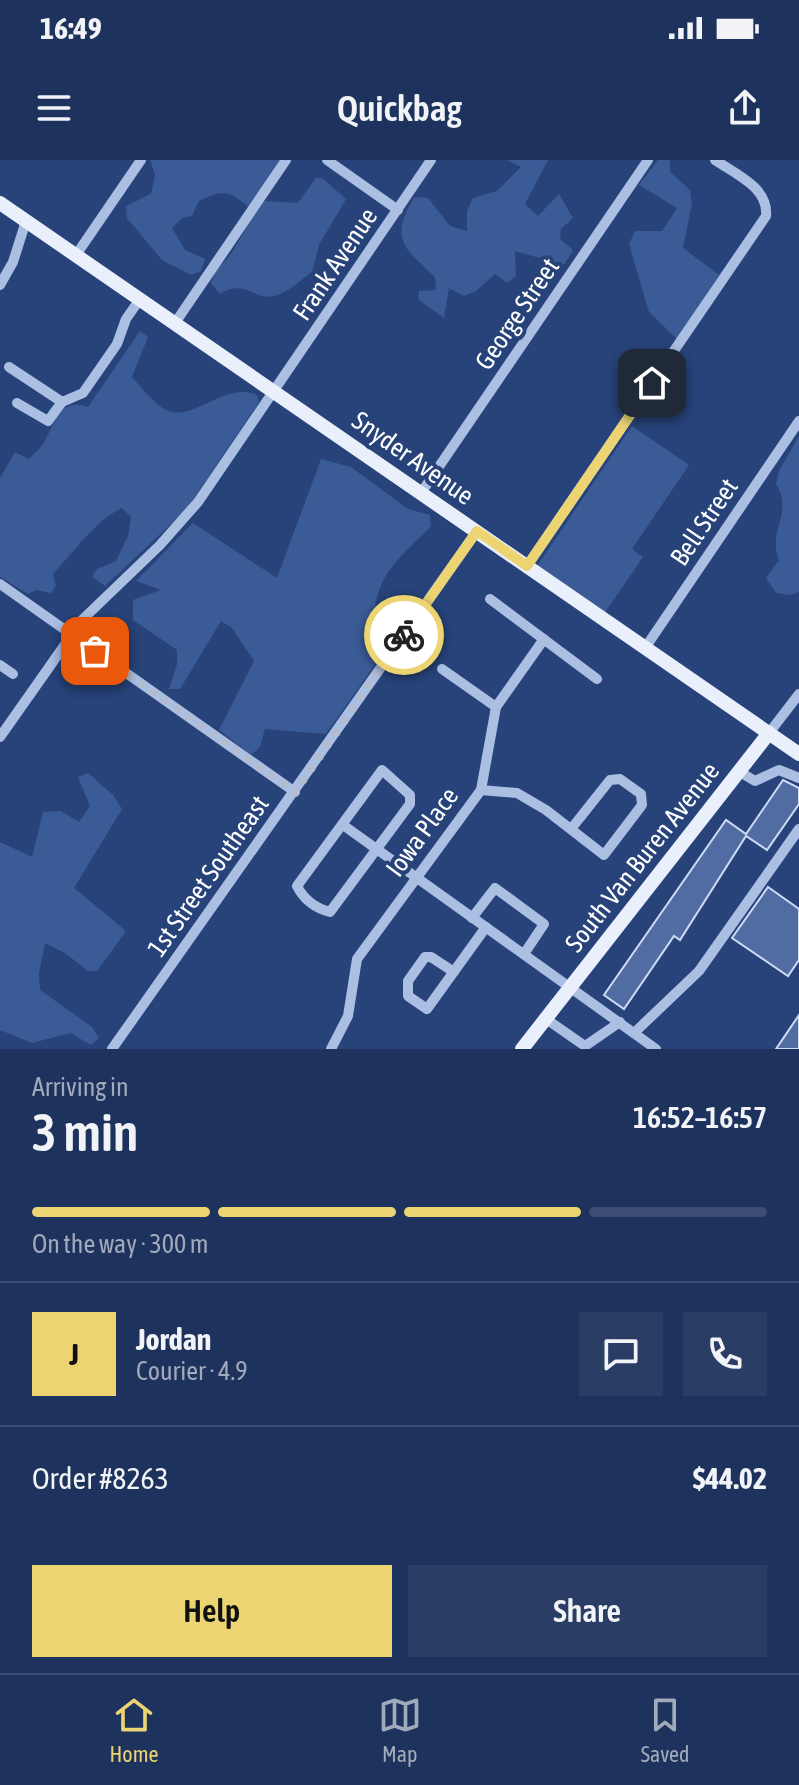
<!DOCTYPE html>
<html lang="en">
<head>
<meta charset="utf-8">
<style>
	body { margin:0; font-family:"Asap Condensed",sans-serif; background:#2a3e65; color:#f1f3f6; height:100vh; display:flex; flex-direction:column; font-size:30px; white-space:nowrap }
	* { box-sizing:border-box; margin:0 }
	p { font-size:26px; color:#a0aabb }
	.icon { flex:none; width:44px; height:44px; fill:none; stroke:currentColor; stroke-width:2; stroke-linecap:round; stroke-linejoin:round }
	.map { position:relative; height:889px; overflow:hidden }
	.sheet { display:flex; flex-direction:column; background:#1d325c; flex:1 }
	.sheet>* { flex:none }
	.pin { position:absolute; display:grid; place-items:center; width:68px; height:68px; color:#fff; margin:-34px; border-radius:16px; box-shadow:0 4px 12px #0006 }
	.courier { position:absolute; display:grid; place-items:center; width:80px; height:80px; margin:-40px; border:6px solid #ebd471; border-radius:50%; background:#fff; color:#222; box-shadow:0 2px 10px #0007 }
	.headline em { font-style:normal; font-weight:600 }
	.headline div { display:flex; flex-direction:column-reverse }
	.headline { display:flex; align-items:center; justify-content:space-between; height:136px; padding:0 32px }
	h1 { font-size:52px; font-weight:600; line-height:60px }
	.bar { display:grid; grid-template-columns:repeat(4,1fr); gap:12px 8px; align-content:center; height:96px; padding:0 32px }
	.bar i { height:10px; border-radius:6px; background:#3b4d72 }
	.bar .selected { background:#ebd471 }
	.bar p { grid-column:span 4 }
	.line { display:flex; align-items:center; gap:20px; padding:0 32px; border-top:2px solid #3b4d72 }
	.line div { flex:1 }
	.round { display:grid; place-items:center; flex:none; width:84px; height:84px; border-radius:0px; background:#2a3e65 }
	.action { display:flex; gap:16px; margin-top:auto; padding:16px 32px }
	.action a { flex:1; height:92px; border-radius:0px; background:#ebd471; color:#111; font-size:32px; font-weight:600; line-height:92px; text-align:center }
	.action a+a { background:#2a3e65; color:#f1f3f6 }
	.status { display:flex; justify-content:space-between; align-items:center; height:56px; padding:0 40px; background:#1d325c; direction:ltr }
	.status svg { height:22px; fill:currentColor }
	header { display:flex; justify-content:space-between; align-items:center; height:104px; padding:0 32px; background:#1d325c; font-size:36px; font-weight:600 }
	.menu { display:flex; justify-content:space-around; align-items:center; height:112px; border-top:2px solid #3b4d72; background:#1d325c; font-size:22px; color:#a0aabb }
	.menu a { display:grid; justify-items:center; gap:4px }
	.menu .selected { color:#ebd471 }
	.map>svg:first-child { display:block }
	.green { fill:#3b5b97 }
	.building { fill:#506ca3; stroke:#cddaf3; stroke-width:2 }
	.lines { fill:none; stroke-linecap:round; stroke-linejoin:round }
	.minor { stroke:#abbfe3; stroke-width:10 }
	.major { stroke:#eaeffc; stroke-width:14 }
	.done { stroke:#b3bdd0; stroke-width:8; stroke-dasharray:0 14.4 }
	.route { stroke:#ebd471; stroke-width:10 }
	.labels { text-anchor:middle; stroke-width:8; stroke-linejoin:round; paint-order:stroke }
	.street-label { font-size:26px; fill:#fff; stroke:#27437a }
</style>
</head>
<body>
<div class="status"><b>16:49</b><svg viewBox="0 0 49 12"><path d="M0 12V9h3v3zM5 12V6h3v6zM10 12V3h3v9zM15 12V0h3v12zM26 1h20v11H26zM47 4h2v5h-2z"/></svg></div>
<header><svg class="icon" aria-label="menu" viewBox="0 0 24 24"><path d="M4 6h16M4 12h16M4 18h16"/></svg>Quickbag<svg class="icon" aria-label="share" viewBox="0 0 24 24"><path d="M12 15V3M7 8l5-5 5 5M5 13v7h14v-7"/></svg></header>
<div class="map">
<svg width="799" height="889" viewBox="0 0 799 889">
	<rect width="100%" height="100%" fill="#27437a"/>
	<g class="green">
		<path d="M150 0H280L248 47C229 29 220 30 198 42L192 56 182 58 172 68 185 90 205 99 201 111 191 115 162 100 127 58 126 46 151 34 155 15Z"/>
		<path d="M507 0H548L525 44 538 56 559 34 573 58 561 69 560 79 573 90 564 105 515 91 516 116 507 123 495 114 476 131 464 136 449 128 444 158 419 140V131L436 130 435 117C404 88 389 80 414 37L428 38 450 66 467 71V51L473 38 497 31 521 7Z"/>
		<path d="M658 0H670V12L690 30 692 43 683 88 719 115 677 179 649 152 629 84 635 71H662L677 48 639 25Z"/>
		<path d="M316 18H322L346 39 319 85 312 112C301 120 287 133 274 136 252 141 247 118 220 134L211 123 215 110 229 97 263 41 298 43Z"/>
		<path d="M140 171 148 177 132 217C139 225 156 245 164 249 192 265 224 220 257 235L259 242 186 350 105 426 92 417 97 409 116 401 128 376 131 357 122 348C98 358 72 394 53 414L56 426 51 433 36 430 28 434 0 417V318L15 292 29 299C33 294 40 289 43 284 54 266 59 236 88 247Z"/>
		<path d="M632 266 689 305 632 389 643 397 604 454 537 406Z"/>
		<path d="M799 276V432L790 435 776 433 766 418 779 400C767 371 794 352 776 324L779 311Z"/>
		<path d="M321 299 351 307 408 349 430 355 431 366C402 396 376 413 374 458L382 451 418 444 326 574 265 569 260 587 251 595 219 570 254 501 232 468 221 461 180 529H169L177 504V490L133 460V440L161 430 136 421 193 363 277 418Z"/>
		<path d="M88 613 113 635 122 649 74 728 126 771 97 811H88L65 793 45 783 39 813 40 830 92 867 99 878 91 885 70 873 32 883 0 870V682L32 697 43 652 61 651 79 662 90 646 78 617Z"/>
	</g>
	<g class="building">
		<path d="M783 620 799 628V644L767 690 746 676 680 780 674 776 624 849 604 835 726 660 746 674Z"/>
		<path d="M768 727 799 749V800L788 816 732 778Z"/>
		<path d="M799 855V889H776Z"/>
	</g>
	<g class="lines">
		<g class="minor">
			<path d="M327 0 398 50"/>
			<path d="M76 95 141 0"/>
			<path d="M0 125 13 102 26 61"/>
			<path d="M175 163 286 0"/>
			<path d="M9 207 62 242"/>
			<path d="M17 243 48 261 62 242 83 233 117 184 126 159 140 139"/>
			<path d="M421 333 648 0"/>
			<path d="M527 406 766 56C769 28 736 14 715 0"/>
			<path d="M0 424 295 632"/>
			<path d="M490 439 597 519"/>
			<path d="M645 488 799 261"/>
			<path d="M0 505 13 514"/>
			<path d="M442 509 496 547"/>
			<path d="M769 573 799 534"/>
			<path d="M0 577 83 459 160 385 198 342 431 0"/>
			<path d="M382 610 410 635V644L330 752C315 748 304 740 297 726Z"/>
			<path d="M740 612 755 621 779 610 799 618"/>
			<path d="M481 630 517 633 546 650 604 695 642 645 641 634 620 619 610 620 571 669"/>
			<path d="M343 665 656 889"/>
			<path d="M472 758 495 728 544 764 524 794"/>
			<path d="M454 812 431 797H425L408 821V836L427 849 486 767"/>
			<path d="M546 859 585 886 620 862"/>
			<path d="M634 873 699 811 799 669"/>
			<path d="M112 889 477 371"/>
			<path d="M331 889 348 856 357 799 481 630 496 547 544 479"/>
		</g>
		<g class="major">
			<path d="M0 43 799 594"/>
			<path d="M522 889 769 573"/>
		</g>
	</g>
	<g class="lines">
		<path class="done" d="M95 491 295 632 404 475"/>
		<path class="route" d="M404 475 477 371 527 406 652 223"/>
	</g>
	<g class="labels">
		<g class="street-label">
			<text transform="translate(335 104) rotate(-56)" y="9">Frank Avenue</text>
			<text transform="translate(517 154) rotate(-56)" y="9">George Street</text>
			<text transform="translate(413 298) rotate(35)" y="9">Snyder Avenue</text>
			<text transform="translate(704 362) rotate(-56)" y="9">Bell Street</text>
			<text transform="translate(422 672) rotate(-54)" y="9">Iowa Place</text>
			<text transform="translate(642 697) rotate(-52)" y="9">South Van Buren Avenue</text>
			<text transform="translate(208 716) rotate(-55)" y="9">1st Street Southeast</text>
		</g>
	</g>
</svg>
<div class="pin" style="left:95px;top:491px;background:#ea580c"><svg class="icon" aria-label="bag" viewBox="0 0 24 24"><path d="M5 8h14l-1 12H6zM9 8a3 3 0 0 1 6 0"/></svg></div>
<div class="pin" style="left:652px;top:223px;background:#1f2937"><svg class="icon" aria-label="home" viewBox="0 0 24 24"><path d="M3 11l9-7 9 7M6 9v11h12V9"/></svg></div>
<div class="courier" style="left:404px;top:475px"><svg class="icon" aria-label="bike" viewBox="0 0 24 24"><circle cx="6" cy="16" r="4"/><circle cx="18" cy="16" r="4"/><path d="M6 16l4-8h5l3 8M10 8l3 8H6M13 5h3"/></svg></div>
</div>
<section class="sheet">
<div class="headline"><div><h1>3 min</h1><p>Arriving in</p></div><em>16:52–16:57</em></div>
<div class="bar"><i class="selected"></i><i class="selected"></i><i class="selected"></i><i></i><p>On the way · 300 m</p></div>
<div class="line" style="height:144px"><b class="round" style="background:#ebd471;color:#111">J</b><div><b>Jordan</b><p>Courier · 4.9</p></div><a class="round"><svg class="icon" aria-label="chat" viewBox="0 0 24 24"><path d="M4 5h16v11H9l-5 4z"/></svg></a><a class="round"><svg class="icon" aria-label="phone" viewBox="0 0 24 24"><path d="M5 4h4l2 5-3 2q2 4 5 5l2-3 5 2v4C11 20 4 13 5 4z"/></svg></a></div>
<div class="line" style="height:104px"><div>Order #8263</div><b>$44.02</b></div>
<div class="action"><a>Help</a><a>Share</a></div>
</section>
<nav class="menu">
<a class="selected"><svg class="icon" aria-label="home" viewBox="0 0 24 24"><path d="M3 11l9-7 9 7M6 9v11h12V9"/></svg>Home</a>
<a><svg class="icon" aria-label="map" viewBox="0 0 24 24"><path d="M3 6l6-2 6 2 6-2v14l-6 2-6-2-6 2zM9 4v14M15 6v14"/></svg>Map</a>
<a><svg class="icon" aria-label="saved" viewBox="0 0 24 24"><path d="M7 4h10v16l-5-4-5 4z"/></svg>Saved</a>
</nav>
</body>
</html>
